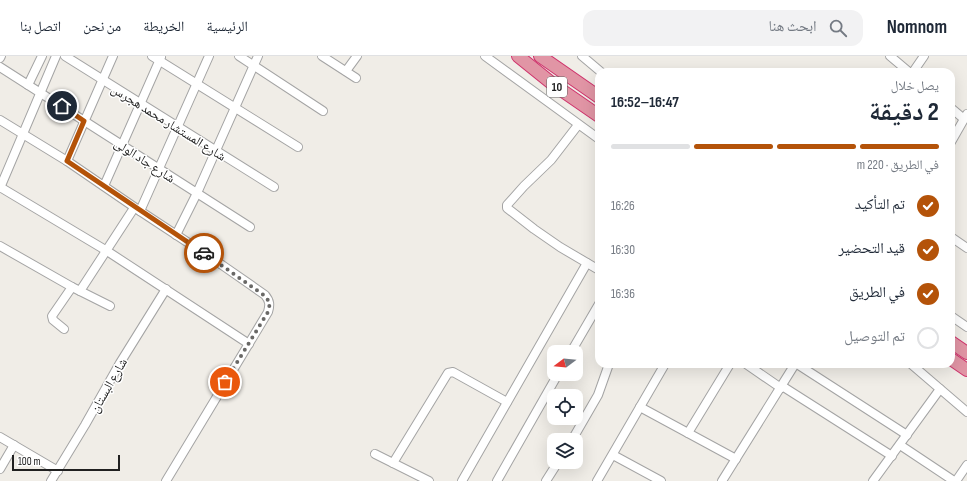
<!DOCTYPE html>
<html lang="ar">
<head>
<meta charset="utf-8">
<style>
	body { margin:0; font-family:"Sofia Sans Condensed","Noto Naskh Arabic",sans-serif; background:#f2f2f3; color:#1f2937; direction:rtl; height:100vh; display:flex; flex-direction:column; font-size:15px; white-space:nowrap }
	* { box-sizing:border-box; margin:0 }
	p { font-size:13px; color:#747a83 }
	.icon { flex:none; width:22px; height:22px; fill:none; stroke:currentColor; stroke-width:2; stroke-linecap:round; stroke-linejoin:round }
	.map { position:relative; flex:1; overflow:hidden; direction:ltr }
	.details { position:absolute; left:595px; top:12px; width:360px; height:300px; display:flex; flex-direction:column; background:#fff; border-radius:12px; box-shadow:0 4px 16px #0002; direction:rtl }
	.details>* { flex:none }
	.needle { width:26px; rotate:254deg }
	.controls { position:absolute; left:547px; top:289px; display:grid; gap:8px }
	.controls a { display:grid; place-items:center; width:36px; height:36px; border-radius:8px; background:#fff; box-shadow:0 4px 16px #0002; font-size:20px }
	.scale { position:absolute; left:12px; bottom:10px; width:108px; box-sizing:border-box; padding-left:4px; border:2px solid #202020; border-top:0; font-size:11px; line-height:14px; white-space:nowrap; color:#202020; -webkit-text-stroke:3px #fff; paint-order:stroke }
	.pin { position:absolute; display:grid; place-items:center; width:34px; height:34px; color:#fff; margin:-17px; border:2px solid #fff; border-radius:50%; box-shadow:0 1px 4px #0007 }
	.courier { position:absolute; display:grid; place-items:center; width:40px; height:40px; margin:-20px; border:3px solid #b45309; border-radius:50%; background:#fff; color:#222; box-shadow:0 1px 5px #0007 }
	.headline em { font-style:normal; font-weight:700 }
	.headline div { display:flex; flex-direction:column-reverse }
	.headline { display:flex; align-items:center; justify-content:space-between; height:68px; padding:0 16px }
	h1 { font-size:26px; font-weight:700; line-height:30px }
	.bar { display:grid; grid-template-columns:repeat(4,1fr); gap:6px 4px; align-content:center; height:48px; padding:0 16px }
	.bar i { height:5px; border-radius:3px; background:#e0e1e3 }
	.bar .active { background:#b45309 }
	.bar p { grid-column:span 4 }
	ol { padding:0 16px; list-style:none }
	li { display:flex; align-items:center; gap:12px; height:44px }
	li p { margin-inline-start:auto }
	li .icon { padding:4px; border-radius:50%; background:#b45309; color:#fff; stroke-width:4 }
	li:last-child { color:#747a83 }
	li i { width:22px; height:22px; border:2px solid #e0e1e3; border-radius:50% }
	header { display:flex; align-items:center; gap:24px; box-sizing:border-box; height:56px; padding:0 20px; background:#fff; border-bottom:1px solid #e0e1e3 }
	header strong { font-size:19px }
	nav { display:flex; gap:22px; margin-inline-start:auto; font-size:14px }
	.search { width:280px; height:36px; background:#f2f2f3; display:flex; align-items:center; gap:10px; box-sizing:border-box; padding:0 14px; border-radius:12px; color:#747a83; font-size:15px }
	.map>svg:first-child { display:block }
	.lines { fill:none; stroke-linecap:round; stroke-linejoin:round }
	.minor-casing { stroke:#a4a4a4; stroke-width:10 }
	.highway-casing { stroke:#cf336c; stroke-width:14 }
	.minor { stroke:#fff; stroke-width:8 }
	.highway { stroke:#e195a5; stroke-width:12 }
	.done { stroke:#696866; stroke-width:4; stroke-dasharray:0 7.2 }
	.route { stroke:#b45309; stroke-width:5 }
	.labels { text-anchor:middle; stroke-width:3; stroke-linejoin:round; paint-order:stroke }
	.shield { fill:#fff; stroke:#636363; stroke-width:1 }
	.shield-label { font-size:12px; font-weight:bold; fill:#202020 }
	.street-label { font-size:13px; fill:#202020; stroke:#fff }
</style>
</head>
<body>
<header>
<strong>Nomnom</strong>
<div class="search"><svg class="icon" aria-label="search" viewBox="0 0 24 24"><circle cx="10" cy="10" r="6"/><path d="M15 15l6 6"/></svg>ابحث هنا</div>
<nav><a>الرئيسية</a><a>الخريطة</a><a>من نحن</a><a>اتصل بنا</a></nav>
</header>
<div class="map">
<svg width="967" height="425" viewBox="0 0 967 425">
	<rect width="100%" height="100%" fill="#f0ede7"/>
	<g class="lines">
		<g class="minor-casing">
			<g id="minor">
				<path d="M65 0 274 131"/>
				<path d="M152 0 298 91"/>
				<path d="M239 0 323 55"/>
				<path d="M322 0 356 22"/>
				<path d="M485 0 599 83"/>
				<path d="M582 0 601 16"/>
				<path d="M890 0 909 16"/>
				<path d="M0 2 1 0"/>
				<path d="M0 11 250 171"/>
				<path d="M346 15 357 0"/>
				<path d="M913 16 924 0"/>
				<path d="M28 29 42 0"/>
				<path d="M951 52 964 63"/>
				<path d="M0 64 67 105 140 155 222 209 265 239C270 245 270 249 268 256L166 425"/>
				<path d="M578 69 551 104 524 130 507 149V152L534 173 560 191 599 214"/>
				<path d="M951 86 967 58"/>
				<path d="M67 105 113 0"/>
				<path d="M104 130 161 1"/>
				<path d="M0 131 107 195 249 288"/>
				<path d="M0 132 56 0"/>
				<path d="M140 155 209 0"/>
				<path d="M176 179 197 137 258 0"/>
				<path d="M951 181 967 192"/>
				<path d="M0 190 72 231 110 250"/>
				<path d="M80 235 134 152"/>
				<path d="M951 260 967 271"/>
				<path d="M64 273 53 264 52 260 72 231"/>
				<path d="M571 296 599 248"/>
				<path d="M746 308 781 332"/>
				<path d="M797 308 907 379"/>
				<path d="M911 308 967 356"/>
				<path d="M782 330 892 400"/>
				<path d="M640 351 736 403"/>
				<path d="M688 377 730 308"/>
				<path d="M0 381 58 415"/>
				<path d="M572 384 598 339 609 308"/>
				<path d="M900 389 954 425"/>
				<path d="M375 398 429 425"/>
				<path d="M613 399 661 425"/>
				<path d="M393 407 448 317 453 316 507 346"/>
				<path d="M0 413 14 389"/>
				<path d="M51 425 85 369 120 307 166 233"/>
				<path d="M462 425 587 207"/>
				<path d="M497 425 558 318"/>
				<path d="M546 425 558 406"/>
				<path d="M597 425 665 308"/>
				<path d="M722 425 795 308"/>
				<path d="M873 425 940 333"/>
				<path d="M956 425 967 409"/>
			</g>
		</g>
		<g class="highway-casing">
			<g id="highway">
				<path d="M518 0 554 29 599 60"/>
				<path d="M540 0 599 41"/>
				<path d="M951 286 967 297"/>
				<path d="M951 303 967 314"/>
			</g>
		</g>
		<use href="#minor" class="minor"/>
		<use href="#highway" class="highway"/>
	</g>
	<g class="lines">
		<path class="done" d="M204 197 265 240 270 247 268 256 225 326"/>
		<path class="route" d="M62 50 84 65 67 105 204 197"/>
	</g>
	<g class="labels">
		<rect class="shield" x="547" y="21" width="20" height="20" rx="3"/>
		<g class="shield-label">
			<text x="557" y="35">10</text>
		</g>
		<g class="street-label">
			<text transform="translate(169 66) rotate(32)" y="5">شارع المستشار محمد هجرس</text>
			<text transform="translate(145 104) rotate(33)" y="5">شارع جاد الولى</text>
			<text transform="translate(108 329) rotate(-60)" y="5">شارع البستان</text>
		</g>
	</g>
</svg>
<div class="controls">
<a><svg class="needle" viewBox="-14 -14 28 28"><path d="M0-13l5 13h-10z" fill="#e53935"/><path d="M0 13l5-13h-10z" fill="#747a83"/></svg></a>
<a><svg class="icon" aria-label="locate" viewBox="0 0 24 24"><circle cx="12" cy="12" r="6"/><path d="M12 2v4M12 18v4M2 12h4M18 12h4"/></svg></a>
<a><svg class="icon" aria-label="layers" viewBox="0 0 24 24"><path d="M12 4l9 5-9 5-9-5zM3 14l9 5 9-5"/></svg></a>
</div>
<div class="scale">100 m</div>
<div class="pin" style="left:225px;top:326px;background:#ea580c"><svg class="icon" aria-label="bag" viewBox="0 0 24 24"><path d="M5 8h14l-1 12H6zM9 8a3 3 0 0 1 6 0"/></svg></div>
<div class="pin" style="left:62px;top:50px;background:#1f2937"><svg class="icon" aria-label="home" viewBox="0 0 24 24"><path d="M3 11l9-7 9 7M6 9v11h12V9"/></svg></div>
<div class="courier" style="left:204px;top:197px"><svg class="icon" aria-label="car" viewBox="0 0 24 24"><path d="M5 17H2v-5l4-1 3-4h7l3 4 3 1v5h-3M9 17h6M6 11h13"/><circle cx="7" cy="17" r="2"/><circle cx="17" cy="17" r="2"/></svg></div>
<section class="details">
<div class="headline"><div><h1>2 دقيقة</h1><p>يصل خلال</p></div><em>16:47–16:52</em></div>
<div class="bar"><i class="active"></i><i class="active"></i><i class="active"></i><i></i><p>في الطريق · 220 m</p></div>
<ol>
<li><svg class="icon" aria-label="check" viewBox="0 0 24 24"><path d="M5 12l5 5 9-10"/></svg>تم التأكيد<p>16:26</p></li>
<li><svg class="icon" aria-label="check" viewBox="0 0 24 24"><path d="M5 12l5 5 9-10"/></svg>قيد التحضير<p>16:30</p></li>
<li><svg class="icon" aria-label="check" viewBox="0 0 24 24"><path d="M5 12l5 5 9-10"/></svg>في الطريق<p>16:36</p></li>
<li><i></i>تم التوصيل</li>
</ol>
</section>
</div>
</body>
</html>
